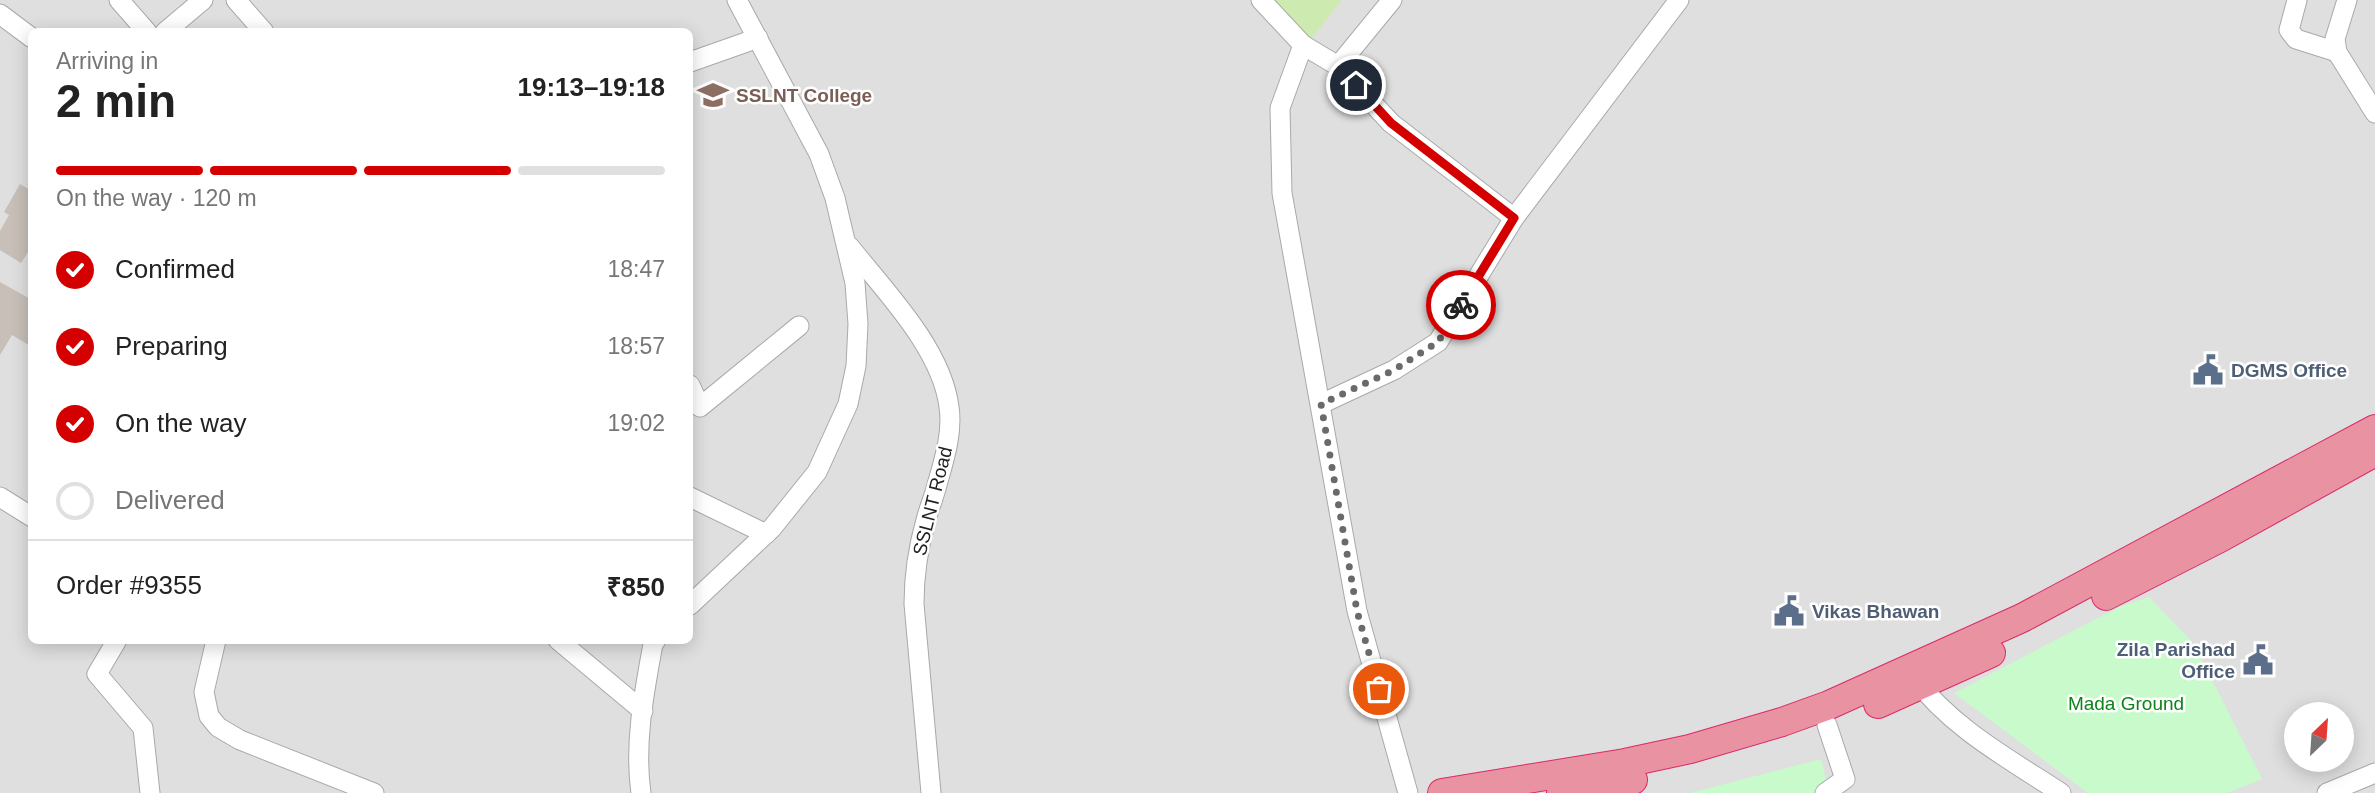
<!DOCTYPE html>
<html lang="en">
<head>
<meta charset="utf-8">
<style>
	body { margin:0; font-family:Helvetica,sans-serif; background:#f6f6f6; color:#222; height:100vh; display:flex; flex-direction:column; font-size:26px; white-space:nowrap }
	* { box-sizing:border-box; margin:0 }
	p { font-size:23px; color:#767676 }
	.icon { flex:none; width:38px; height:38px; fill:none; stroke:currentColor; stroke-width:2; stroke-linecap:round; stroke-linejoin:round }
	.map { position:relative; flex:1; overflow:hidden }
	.panel { position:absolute; left:28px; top:28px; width:665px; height:616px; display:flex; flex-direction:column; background:#fff; border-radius:10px; box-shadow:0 4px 18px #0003 }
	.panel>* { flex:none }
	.needle { width:46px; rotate:25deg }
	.tools { position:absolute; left:2284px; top:702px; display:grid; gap:14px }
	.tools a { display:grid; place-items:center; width:70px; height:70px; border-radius:50%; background:#fff; box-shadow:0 4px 18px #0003; font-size:35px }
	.pin { position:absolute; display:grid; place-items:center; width:60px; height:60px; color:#fff; margin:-30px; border:4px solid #fff; border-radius:50%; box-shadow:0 2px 7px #0007 }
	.courier { position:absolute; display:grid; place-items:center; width:70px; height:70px; margin:-35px; border:5px solid #d40000; border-radius:50%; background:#fff; color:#222; box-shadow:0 2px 9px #0007 }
	.head em { font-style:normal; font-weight:800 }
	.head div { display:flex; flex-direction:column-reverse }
	.head { display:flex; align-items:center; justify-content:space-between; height:119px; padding:0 28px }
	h1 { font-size:46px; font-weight:800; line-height:52px }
	.bar { display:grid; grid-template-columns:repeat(4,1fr); gap:10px 7px; align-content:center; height:84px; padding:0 28px }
	.bar i { height:9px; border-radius:5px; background:#e0e0e0 }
	.bar .selected { background:#d40000 }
	.bar p { grid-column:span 4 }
	.line { display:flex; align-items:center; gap:18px; padding:0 28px; border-top:2px solid #e0e0e0 }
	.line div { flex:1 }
	ol { padding:0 28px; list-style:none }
	li { display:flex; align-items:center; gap:21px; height:77px }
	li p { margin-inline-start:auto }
	li .icon { padding:7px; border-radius:50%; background:#d40000; color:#fff; stroke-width:4 }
	li:last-child { color:#767676 }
	li i { width:38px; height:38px; border:4px solid #e0e0e0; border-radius:50% }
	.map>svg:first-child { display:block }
	.residential { fill:#e0dfdf; fill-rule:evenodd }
	.grass { fill:#cdebb0 }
	.park { fill:#c8facc }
	.building { fill:#c7bfb8 }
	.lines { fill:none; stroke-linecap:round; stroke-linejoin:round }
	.minor-casing { stroke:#a9a9a9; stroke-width:21 }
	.highway-casing { stroke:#dc2a67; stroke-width:30 }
	.minor { stroke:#fff; stroke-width:19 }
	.highway { stroke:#e892a2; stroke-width:28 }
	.done { stroke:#6b6a68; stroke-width:7; stroke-dasharray:0 12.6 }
	.route { stroke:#d40000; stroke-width:9 }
	.labels { text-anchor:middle; stroke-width:5; stroke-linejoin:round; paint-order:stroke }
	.education-label { font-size:19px; font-weight:bold; fill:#785e54; stroke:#fff; text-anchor:start }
	.service-label { font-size:19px; font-weight:bold; fill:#4e5e75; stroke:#fff; text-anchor:start }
	.street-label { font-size:19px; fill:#222; stroke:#fff }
	.park-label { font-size:19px; fill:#0c8416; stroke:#fff }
</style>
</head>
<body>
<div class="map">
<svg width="2375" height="793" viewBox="0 0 2375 793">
	<rect width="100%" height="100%" fill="#f2efe9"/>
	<path class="residential" d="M0 0H2375V793H0ZM32 32H690V640H32ZM2296 714H2342V760H2296Z"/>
	<path class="grass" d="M1274 0H1342L1311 39Z"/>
	<g class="park">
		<path d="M2149 597 2194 644 2262 779 2227 793H2088L1954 693 2121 606Z"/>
		<path d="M1821 759 1829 793H1690Z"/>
	</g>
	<g class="building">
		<path d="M20 184 32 191V246L21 263 0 250V231L9 215 4 212Z"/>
		<path d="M0 282 32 300V347L12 335 0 355Z"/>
	</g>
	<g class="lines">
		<g class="minor-casing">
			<g id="minor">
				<path d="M119 0 147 32"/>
				<path d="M236 0 264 32"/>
				<path d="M1261 0 1303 45 1338 66 1391 123 1514 218"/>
				<path d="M2297 0 2289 30 2296 39 2337 52"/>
				<path d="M2347 0 2335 39 2337 52 2375 113"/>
				<path d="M0 14 32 38"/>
				<path d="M165 32 203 0"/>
				<path d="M1303 45 1280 108 1282 193 1357 611 1408 793"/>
				<path d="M690 62 758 38"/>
				<path d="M1338 66 1392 0"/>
				<path d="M849 246C885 291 942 349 949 407 953 432 944 460 937 485 934 497 929 508 926 520 918 548 914 575 914 604L931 793"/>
				<path d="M690 385 700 407 799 326"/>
				<path d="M1321 404 1394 370 1438 342 1514 218 1679 0"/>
				<path d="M0 497 32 517"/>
				<path d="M690 497 766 534"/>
				<path d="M690 605 772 528 817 472 848 404 856 366 858 324 855 283 835 198 819 154 737 0"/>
				<path d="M117 640 97 674 143 728 150 793"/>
				<path d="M216 640 204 692 209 716 218 727 240 740 374 793"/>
				<path d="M558 640 643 711"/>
				<path d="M1913 676C1950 727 2009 759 2061 793"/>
				<path d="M641 793C634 744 644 693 653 644L656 640"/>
				<path d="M1825 793 1845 779 1827 725"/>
				<path d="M2327 793 2375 773"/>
			</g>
		</g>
		<g class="highway-casing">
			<g id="highway">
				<path d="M2106 596 2220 538 2375 452"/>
				<path d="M1878 704 1991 653"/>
				<path d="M1442 793 1625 763 1690 749 1782 722 1829 705 2022 618 2375 429"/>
				<path d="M1561 793 1633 780"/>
			</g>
		</g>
		<use href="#minor" class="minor"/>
		<use href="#highway" class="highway"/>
	</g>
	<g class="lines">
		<path class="done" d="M1379 689 1357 611 1321 404 1394 370 1438 342 1461 305"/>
		<path class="route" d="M1356 85 1391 123 1514 218 1461 305"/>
	</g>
	<defs>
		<g id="university-bare" transform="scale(2.415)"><path d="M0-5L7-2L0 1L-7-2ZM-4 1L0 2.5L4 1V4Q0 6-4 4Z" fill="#8d6e63" stroke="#fff" stroke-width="2.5" paint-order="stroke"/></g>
		<g id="civic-bare" transform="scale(2.415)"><path d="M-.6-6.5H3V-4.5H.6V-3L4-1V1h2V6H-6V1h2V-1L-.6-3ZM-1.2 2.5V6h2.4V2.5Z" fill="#5c6f8a" stroke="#fff" stroke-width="2.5" paint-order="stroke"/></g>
	</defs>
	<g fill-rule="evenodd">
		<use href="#university-bare" x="713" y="95"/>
		<use href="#civic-bare" x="2208" y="370"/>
		<use href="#civic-bare" x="1789" y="611"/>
		<use href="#civic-bare" x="2258" y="660"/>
	</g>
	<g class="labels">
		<g class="education-label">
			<text x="736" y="102">SSLNT College</text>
		</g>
		<g class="service-label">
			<text x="2231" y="377">DGMS Office</text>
			<text x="1812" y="618">Vikas Bhawan</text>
			<text x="2235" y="656" text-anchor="end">Zila Parishad<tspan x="2235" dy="22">Office</tspan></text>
		</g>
		<g class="street-label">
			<text transform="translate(932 501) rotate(-76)" y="7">SSLNT Road</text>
		</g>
		<g class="park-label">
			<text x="2126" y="710">Mada Ground</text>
		</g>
	</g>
</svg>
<div class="tools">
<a><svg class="needle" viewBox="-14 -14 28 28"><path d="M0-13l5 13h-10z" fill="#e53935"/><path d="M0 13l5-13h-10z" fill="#767676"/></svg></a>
</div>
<div class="pin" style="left:1379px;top:689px;background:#ea580c"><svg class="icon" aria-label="bag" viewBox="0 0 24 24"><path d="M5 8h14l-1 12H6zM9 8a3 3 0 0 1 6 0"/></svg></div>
<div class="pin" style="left:1356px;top:85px;background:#1f2937"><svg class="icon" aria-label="home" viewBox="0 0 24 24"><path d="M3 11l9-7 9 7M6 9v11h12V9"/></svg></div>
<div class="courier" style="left:1461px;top:305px"><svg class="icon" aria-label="bike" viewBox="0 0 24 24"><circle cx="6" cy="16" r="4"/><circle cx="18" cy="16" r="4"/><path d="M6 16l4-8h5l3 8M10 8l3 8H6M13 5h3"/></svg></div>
<section class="panel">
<div class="head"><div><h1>2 min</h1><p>Arriving in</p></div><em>19:13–19:18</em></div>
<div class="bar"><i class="selected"></i><i class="selected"></i><i class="selected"></i><i></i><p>On the way · 120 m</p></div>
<ol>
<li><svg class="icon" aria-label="check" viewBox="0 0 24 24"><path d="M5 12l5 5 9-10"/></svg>Confirmed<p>18:47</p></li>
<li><svg class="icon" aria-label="check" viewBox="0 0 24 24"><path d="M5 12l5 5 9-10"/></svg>Preparing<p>18:57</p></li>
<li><svg class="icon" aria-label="check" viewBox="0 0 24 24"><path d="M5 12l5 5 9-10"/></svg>On the way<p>19:02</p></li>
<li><i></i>Delivered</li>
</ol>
<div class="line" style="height:91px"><div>Order #9355</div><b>₹850</b></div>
</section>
</div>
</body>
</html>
